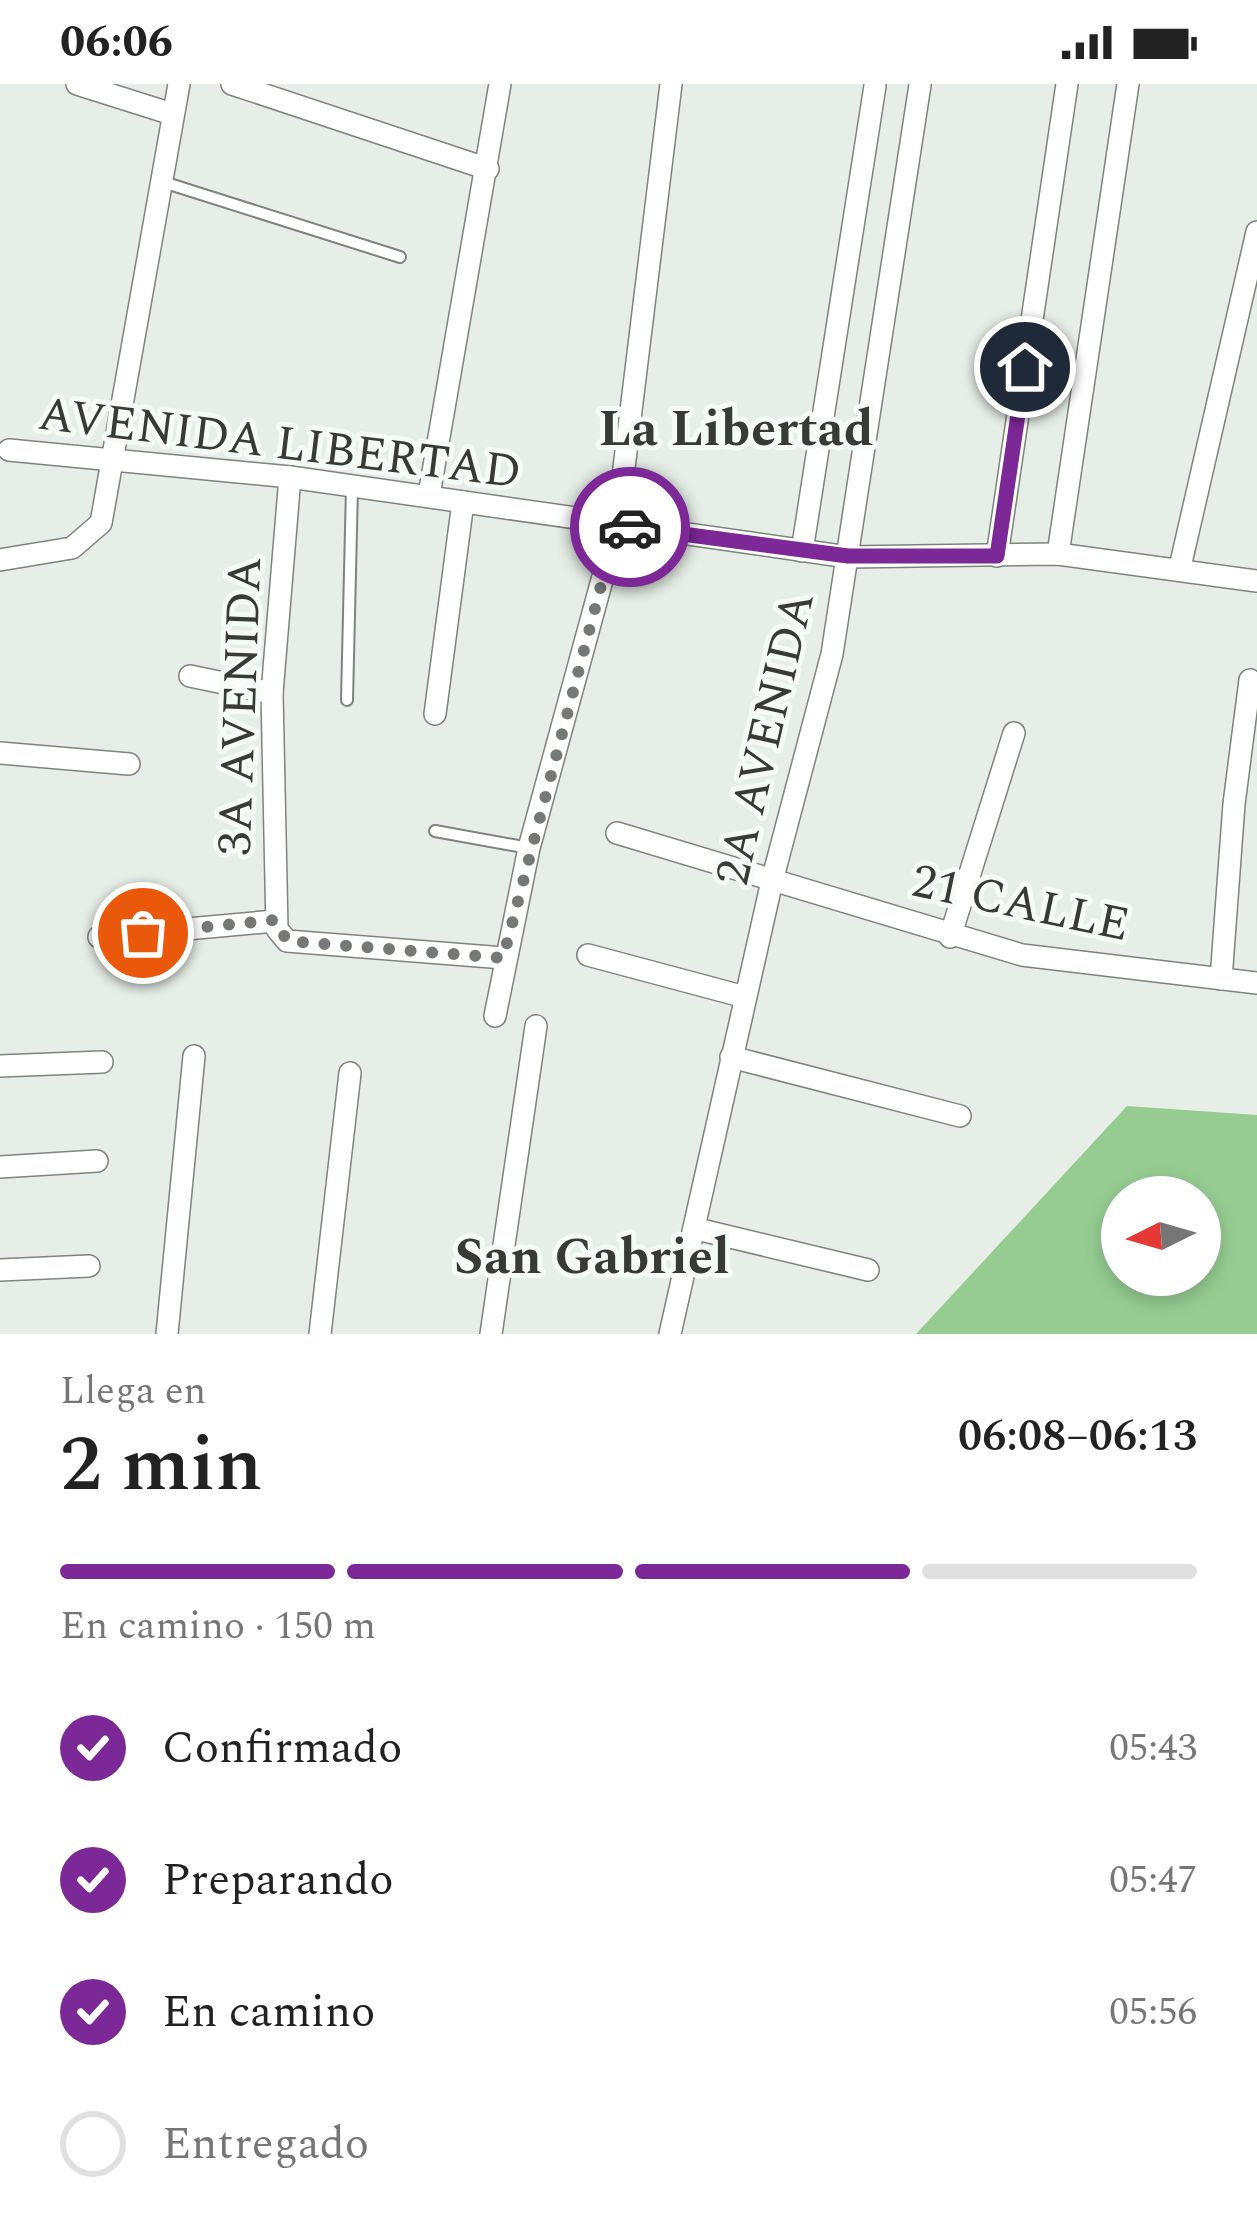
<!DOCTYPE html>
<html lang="es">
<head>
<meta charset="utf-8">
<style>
	body { margin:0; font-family:Spectral,serif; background:#f2f2f2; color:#222; height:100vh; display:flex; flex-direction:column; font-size:45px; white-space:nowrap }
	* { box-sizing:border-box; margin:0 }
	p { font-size:39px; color:#767676 }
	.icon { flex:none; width:66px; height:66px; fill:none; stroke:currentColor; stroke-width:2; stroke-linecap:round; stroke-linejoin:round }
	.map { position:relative; height:1250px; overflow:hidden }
	.drawer { display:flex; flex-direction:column; background:#fff; flex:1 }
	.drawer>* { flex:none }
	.needle { width:78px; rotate:265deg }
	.tools { position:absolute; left:1101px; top:1092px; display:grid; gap:24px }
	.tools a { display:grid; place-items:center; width:120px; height:120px; border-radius:50%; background:#fff; box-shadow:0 6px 18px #0003; font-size:60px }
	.pin { position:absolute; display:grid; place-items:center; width:102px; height:102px; color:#fff; margin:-51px; border:6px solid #fff; border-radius:50%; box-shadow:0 3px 12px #0007 }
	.courier { position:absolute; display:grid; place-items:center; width:120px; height:120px; margin:-60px; border:9px solid #7c2897; border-radius:50%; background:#fff; color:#222; box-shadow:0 3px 15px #0007 }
	.overview em { font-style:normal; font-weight:600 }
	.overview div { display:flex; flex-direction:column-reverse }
	.overview { display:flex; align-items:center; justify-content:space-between; height:204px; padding:0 60px }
	h1 { font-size:78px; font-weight:600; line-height:90px }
	.bar { display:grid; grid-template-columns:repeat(4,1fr); gap:18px 12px; align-content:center; height:144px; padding:0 60px }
	.bar i { height:15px; border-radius:9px; background:#e0e0e0 }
	.bar .on { background:#7c2897 }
	.bar p { grid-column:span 4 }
	ol { padding:0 60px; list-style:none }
	li { display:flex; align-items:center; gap:36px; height:132px }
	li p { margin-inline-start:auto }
	li .icon { padding:12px; border-radius:50%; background:#7c2897; color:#fff; stroke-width:4 }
	li:last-child { color:#767676 }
	li i { width:66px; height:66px; border:6px solid #e0e0e0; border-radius:50% }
	.status { display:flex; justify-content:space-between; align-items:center; height:84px; padding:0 60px; background:#fff; direction:ltr }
	.status svg { height:33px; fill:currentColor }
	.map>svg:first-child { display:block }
	.green { fill:#96cc92; fill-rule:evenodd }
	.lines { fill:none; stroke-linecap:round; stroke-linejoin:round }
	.lane-casing { stroke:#7d837d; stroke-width:14 }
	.street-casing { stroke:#7d837d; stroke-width:24 }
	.lane { stroke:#fff; stroke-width:10 }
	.street { stroke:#fff; stroke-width:21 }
	.done { stroke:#757975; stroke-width:12; stroke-dasharray:0 21.6 }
	.route { stroke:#7c2897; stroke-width:15 }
	.labels { text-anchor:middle; stroke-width:10; stroke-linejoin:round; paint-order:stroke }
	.street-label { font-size:48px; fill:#383a37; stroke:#f4fbf4 }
	.neighbourhood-label { font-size:51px; font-weight:bold; fill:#383a37; stroke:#f4fbf4 }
</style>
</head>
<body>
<div class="status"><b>06:06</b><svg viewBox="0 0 49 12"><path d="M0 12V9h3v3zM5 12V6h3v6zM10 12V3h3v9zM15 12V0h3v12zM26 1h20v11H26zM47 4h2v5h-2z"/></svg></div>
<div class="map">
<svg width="1257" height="1250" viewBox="0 0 1257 1250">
	<rect width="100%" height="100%" fill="#e7eee7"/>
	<path class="green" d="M1127 1022 1257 1031V1250H916ZM1122 1113H1200V1191H1122Z"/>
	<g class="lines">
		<g class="lane-casing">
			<g id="lane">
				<path d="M163 98 400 173"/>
				<path d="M347 616 352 403"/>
				<path d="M435 747 529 764"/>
			</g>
		</g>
		<g class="street-casing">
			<g id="street">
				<path d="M77 0 172 30"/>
				<path d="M232 0 488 85"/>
				<path d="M9 366 290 393 848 473 1058 470 1257 497"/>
				<path d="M290 393 272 609 277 845 287 857 504 874"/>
				<path d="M429 411 500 0"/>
				<path d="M802 467 875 2"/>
				<path d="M1058 470 1128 0"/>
				<path d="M997 472 1067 0"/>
				<path d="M0 476 72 464 101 439 179 0"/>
				<path d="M1180 483 1257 148"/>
				<path d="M190 592 272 609"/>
				<path d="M435 630 463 418"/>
				<path d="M0 669 129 680"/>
				<path d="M617 749 1022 871 1257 899"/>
				<path d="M99 853 275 837"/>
				<path d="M950 853 1014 649"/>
				<path d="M588 871 745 913"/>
				<path d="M1221 895 1234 720 1250 596"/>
				<path d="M495 932 529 764 617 441 671 0"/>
				<path d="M731 973 960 1032"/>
				<path d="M0 982 102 978"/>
				<path d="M0 1083 97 1077"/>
				<path d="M697 1145 868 1186"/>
				<path d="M0 1186 89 1182"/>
				<path d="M167 1250 194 972"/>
				<path d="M320 1250 350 989"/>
				<path d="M491 1250 536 942"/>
				<path d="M670 1250 772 797 832 570 920 1"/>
			</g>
		</g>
		<use href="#lane" class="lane"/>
		<use href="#street" class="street"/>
	</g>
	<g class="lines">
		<path class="done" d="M143 849 275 836 287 857 503 874 617 441 630 443"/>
		<path class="route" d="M630 443 848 472H997L1025 283"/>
	</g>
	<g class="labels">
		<g class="street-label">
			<text transform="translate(280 357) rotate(7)" y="17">AVENIDA LIBERTAD</text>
			<text transform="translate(238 622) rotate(-88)" y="17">3A AVENIDA</text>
			<text transform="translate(763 654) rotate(-77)" y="17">2A AVENIDA</text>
			<text transform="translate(1021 817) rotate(12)" y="17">21 CALLE</text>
		</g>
		<g class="neighbourhood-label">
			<text x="736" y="361">La Libertad</text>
			<text x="592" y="1189">San Gabriel</text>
		</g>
	</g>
</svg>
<div class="tools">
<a><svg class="needle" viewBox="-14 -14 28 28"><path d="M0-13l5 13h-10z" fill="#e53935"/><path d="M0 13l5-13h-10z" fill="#767676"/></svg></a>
</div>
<div class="pin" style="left:143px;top:849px;background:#ea580c"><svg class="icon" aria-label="bag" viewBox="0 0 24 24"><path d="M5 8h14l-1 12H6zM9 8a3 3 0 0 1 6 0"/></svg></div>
<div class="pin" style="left:1025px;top:283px;background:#1f2937"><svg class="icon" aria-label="home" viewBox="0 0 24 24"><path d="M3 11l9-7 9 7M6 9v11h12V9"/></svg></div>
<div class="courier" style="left:630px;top:443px"><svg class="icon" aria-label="car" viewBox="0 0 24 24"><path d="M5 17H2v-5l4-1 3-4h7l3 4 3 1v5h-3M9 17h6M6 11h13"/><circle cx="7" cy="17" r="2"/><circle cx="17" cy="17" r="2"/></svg></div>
</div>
<section class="drawer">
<div class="overview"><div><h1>2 min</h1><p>Llega en</p></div><em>06:08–06:13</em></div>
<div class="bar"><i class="on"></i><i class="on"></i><i class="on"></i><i></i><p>En camino · 150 m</p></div>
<ol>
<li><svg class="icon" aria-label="check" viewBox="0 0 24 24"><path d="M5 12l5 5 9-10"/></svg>Confirmado<p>05:43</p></li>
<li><svg class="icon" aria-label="check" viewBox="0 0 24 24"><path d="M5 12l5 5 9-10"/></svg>Preparando<p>05:47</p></li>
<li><svg class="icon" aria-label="check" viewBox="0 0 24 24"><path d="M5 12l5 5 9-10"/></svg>En camino<p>05:56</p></li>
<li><i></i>Entregado</li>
</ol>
</section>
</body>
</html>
